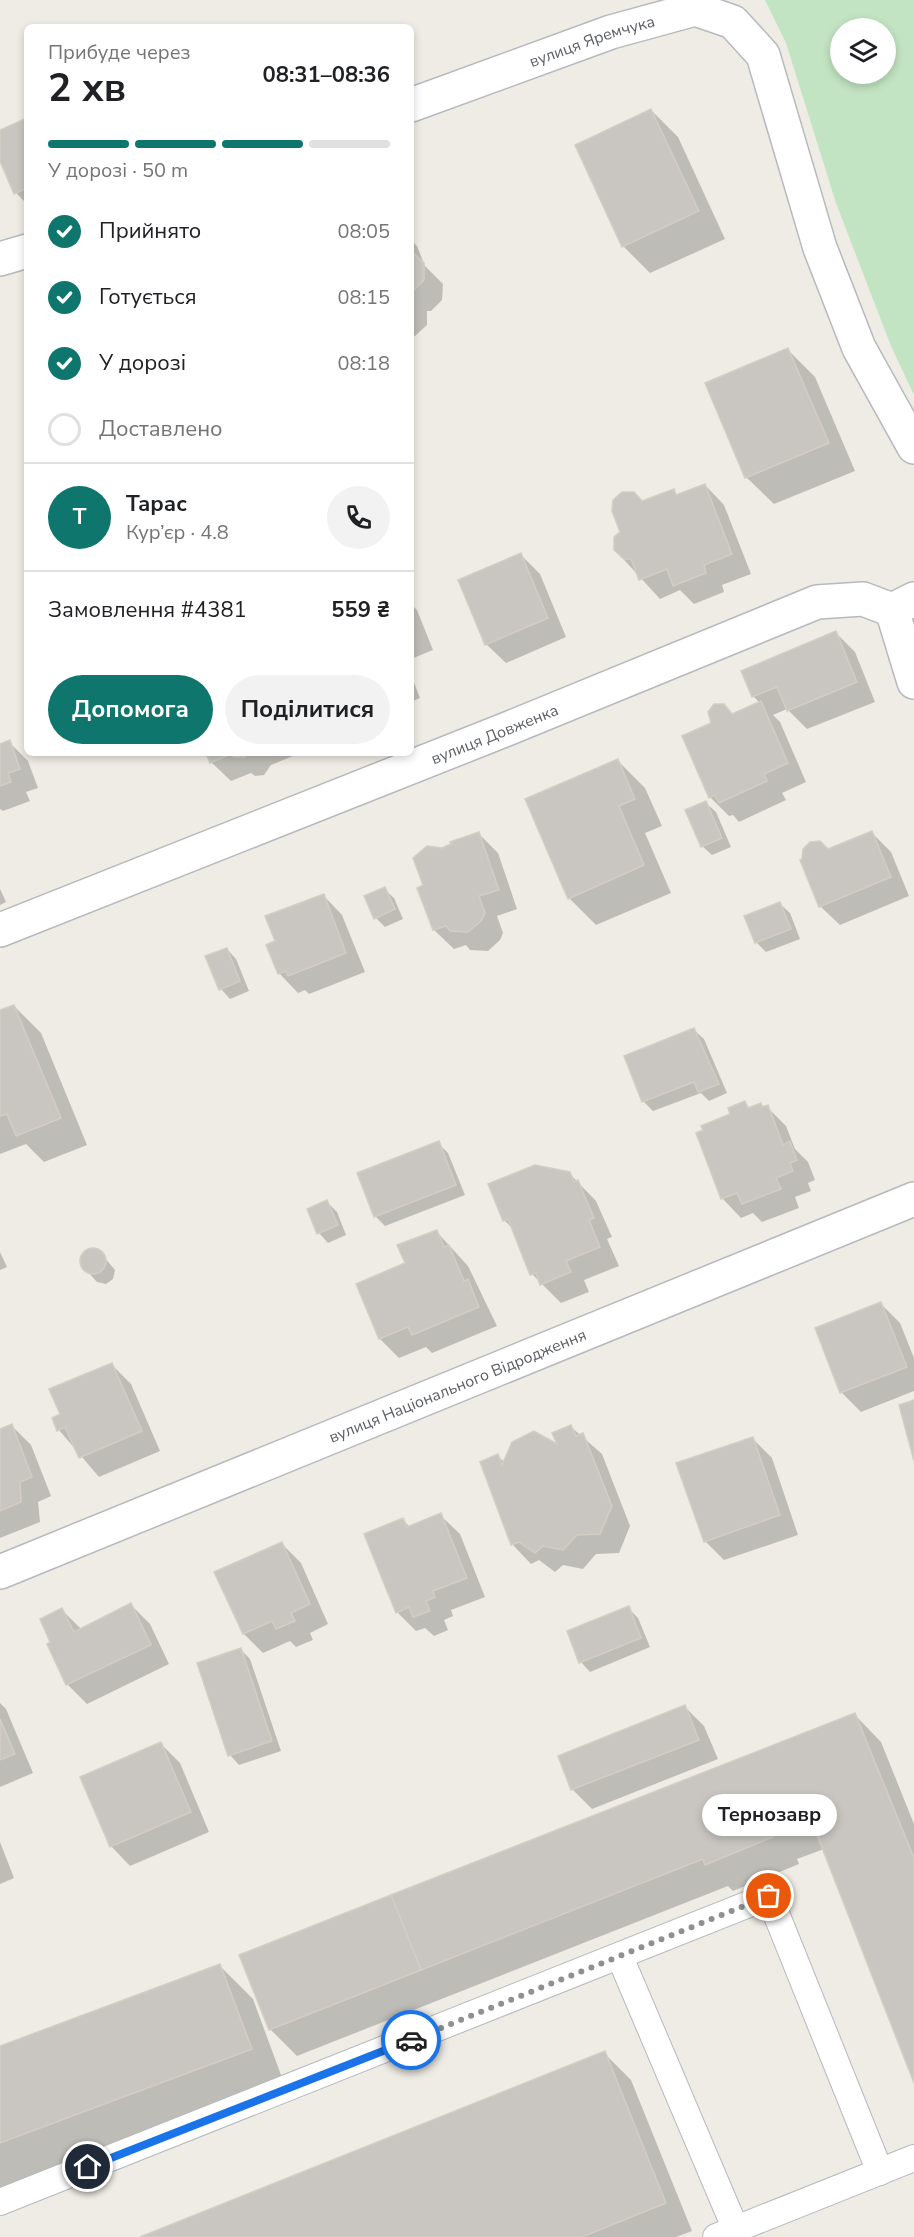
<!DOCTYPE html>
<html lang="uk">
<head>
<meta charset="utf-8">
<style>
	body { margin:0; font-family:"Nunito Sans",sans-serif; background:#f2f2f2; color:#202124; height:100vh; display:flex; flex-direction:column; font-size:22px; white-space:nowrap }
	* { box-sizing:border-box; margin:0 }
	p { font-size:20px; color:#757577 }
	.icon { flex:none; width:33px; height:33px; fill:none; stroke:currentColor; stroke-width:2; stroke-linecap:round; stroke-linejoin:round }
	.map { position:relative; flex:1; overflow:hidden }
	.side { position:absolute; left:24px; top:24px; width:390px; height:732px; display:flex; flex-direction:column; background:#fff; border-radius:9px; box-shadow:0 3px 9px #0003 }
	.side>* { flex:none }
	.fabs { position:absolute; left:830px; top:18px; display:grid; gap:12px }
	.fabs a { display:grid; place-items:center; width:66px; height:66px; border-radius:50%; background:#fff; box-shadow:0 3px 9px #0003; font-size:30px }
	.pin { position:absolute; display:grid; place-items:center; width:51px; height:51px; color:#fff; margin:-26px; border:3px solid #fff; border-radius:50%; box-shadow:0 2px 6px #0007 }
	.courier { position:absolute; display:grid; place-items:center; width:60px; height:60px; margin:-30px; border:4px solid #1a73e8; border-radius:50%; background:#fff; color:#222; box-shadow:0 2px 8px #0007 }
	.bubble { position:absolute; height:42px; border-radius:21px; background:#fff; box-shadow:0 3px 9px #0003; font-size:20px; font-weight:700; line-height:42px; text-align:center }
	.head em { font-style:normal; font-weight:700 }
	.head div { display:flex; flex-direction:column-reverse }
	.head { display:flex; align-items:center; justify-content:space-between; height:102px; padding:0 24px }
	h1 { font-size:39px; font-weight:700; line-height:45px }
	.bar { display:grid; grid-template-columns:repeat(4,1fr); gap:9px 6px; align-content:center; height:72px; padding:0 24px }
	.bar i { height:8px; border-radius:4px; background:#e0e0e0 }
	.bar .on { background:#0f766e }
	.bar p { grid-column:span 4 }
	.line { display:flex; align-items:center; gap:15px; padding:0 24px; border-top:2px solid #e0e0e0 }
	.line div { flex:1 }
	.round { display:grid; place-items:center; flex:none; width:63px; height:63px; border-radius:32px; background:#f2f2f2 }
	ol { padding:0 24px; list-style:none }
	li { display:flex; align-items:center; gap:18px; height:66px }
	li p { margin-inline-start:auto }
	li .icon { padding:6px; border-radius:50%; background:#0f766e; color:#fff; stroke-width:4 }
	li:last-child { color:#757577 }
	li i { width:33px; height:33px; border:3px solid #e0e0e0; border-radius:50% }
	.button { display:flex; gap:12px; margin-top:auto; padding:12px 24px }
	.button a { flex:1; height:69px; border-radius:36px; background:#0f766e; color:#fff; font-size:24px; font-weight:700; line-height:69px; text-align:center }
	.button a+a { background:#f2f2f2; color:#202124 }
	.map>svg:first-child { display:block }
	.green { fill:#c2e4c2; fill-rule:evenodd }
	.shadow { fill:#0003 }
	.building { fill:#c9c6c1; stroke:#d2cec3; stroke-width:1.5 }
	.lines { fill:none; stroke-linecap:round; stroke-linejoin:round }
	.service-casing { stroke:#b6b9bd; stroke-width:28 }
	.minor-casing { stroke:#b6b9bd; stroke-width:36 }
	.service { stroke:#fff; stroke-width:26 }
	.minor { stroke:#fff; stroke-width:33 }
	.done { stroke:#8f9091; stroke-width:6; stroke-dasharray:0 10.8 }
	.route { stroke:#1a73e8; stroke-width:8 }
	.labels { text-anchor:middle; stroke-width:4.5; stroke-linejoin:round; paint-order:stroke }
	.street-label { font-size:16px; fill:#5c5f64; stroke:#fff }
</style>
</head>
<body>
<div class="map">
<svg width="914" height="2237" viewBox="0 0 914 2237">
	<rect width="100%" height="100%" fill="#eeece4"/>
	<path class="green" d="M765 0H914V395L891 346 836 203 786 43ZM840 28H885V74H840Z"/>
	<g class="shadow">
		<path d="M651 110 678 137 725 239 650 273 623 246Z"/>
		<path d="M27 120V204L16 193 0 157V132Z"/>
		<path d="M411 240 417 246 425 266 443 284 442 300 431 311H427V325L415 336H411Z"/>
		<path d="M788 350 815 377 855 471 774 504 746 477Z"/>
		<path d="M705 485 724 505 751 574 722 585 724 592 694 604 680 590 660 599 615 550 642 503 673 491 679 496Z"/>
		<path d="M521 555 540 574 566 637 506 663 486 644Z"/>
		<path d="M411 604 417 610 433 650 411 659Z"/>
		<path d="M836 633 855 652 875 702 807 729 787 709 773 715 780 722 806 782 782 793 786 800 739 822 733 815 729 816 710 797 733 715 760 703 753 696Z"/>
		<path d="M411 675 420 698 411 702Z"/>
		<path d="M9 742 28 761 38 788 26 792 30 801 3 811 0 809V744Z"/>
		<path d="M208 753H292L293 756 271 765 264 775 255 776 251 773 231 781 211 762Z"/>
		<path d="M618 761 645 788 662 826 645 833 671 893 596 925 569 898Z"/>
		<path d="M706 803 716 812 731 847 712 855 702 846Z"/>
		<path d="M872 833 891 852 909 896 840 925 820 906 827 851Z"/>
		<path d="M479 834 498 853 517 909 497 916 503 933 500 940 488 951 470 950 466 945 454 949 434 930 418 889 425 886 442 849Z"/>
		<path d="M0 889 6 902 0 905Z"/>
		<path d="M384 889 394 898 403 919 385 927 376 918Z"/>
		<path d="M323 895 342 915 365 972 309 994 305 990 298 993 279 973 277 942Z"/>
		<path d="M780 904 790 913 800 939 766 952 756 942Z"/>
		<path d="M227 949 236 959 249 991 230 999 221 989Z"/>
		<path d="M14 1006 41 1033 87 1145 44 1162 26 1144 0 1154V1012Z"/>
		<path d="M694 1030 704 1039 727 1093 709 1101 701 1093 653 1111 644 1102 626 1056Z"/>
		<path d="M745 1103 751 1109 761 1105 767 1107 786 1126 795 1149 808 1162 815 1180 808 1183 811 1191 795 1197 799 1208 762 1222 753 1213 741 1218 722 1198 732 1115Z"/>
		<path d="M438 1143 448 1153 465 1195 385 1226 375 1216Z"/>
		<path d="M569 1173 596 1201 612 1237 607 1239 619 1266 584 1280 589 1292 561 1303 532 1274 514 1230 504 1220Z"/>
		<path d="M327 1202 337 1212 346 1235 328 1243 319 1233Z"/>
		<path d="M436 1231 468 1266 497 1326 432 1353 426 1347 399 1358 380 1339 357 1285 407 1264Z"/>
		<path d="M90 1249 99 1251 115 1270 113 1279 106 1284 97 1282 81 1264 83 1255Z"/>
		<path d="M0 1252 7 1267 0 1270Z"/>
		<path d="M881 1304 900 1323 914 1358V1391L861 1412 842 1393 817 1329Z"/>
		<path d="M112 1365 131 1384 160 1451 99 1477 59 1430 62 1415Z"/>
		<path d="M12 1426 31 1445 51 1496 38 1502 40 1522 0 1538V1431Z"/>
		<path d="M570 1426 602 1454 630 1526 619 1553 596 1554 583 1569 563 1565 555 1572 539 1560 531 1564 512 1544 498 1456 505 1463 560 1447Z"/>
		<path d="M753 1439 772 1458 798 1535 724 1560 705 1541Z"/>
		<path d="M440 1515 460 1534 485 1597 451 1610 453 1616 444 1620 448 1630 434 1636 425 1628 416 1631 397 1612 403 1520 410 1527Z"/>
		<path d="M281 1543 301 1563 328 1624 310 1633 313 1640 296 1647 290 1641 263 1653 244 1634 216 1572Z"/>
		<path d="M131 1605 150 1624 169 1664 87 1704 68 1685 49 1644 52 1642 62 1610 82 1630Z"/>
		<path d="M628 1608 638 1618 650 1647 590 1672 581 1662Z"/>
		<path d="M240 1649 250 1659 281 1751 239 1765 230 1755Z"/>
		<path d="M0 1703 6 1709 33 1773 0 1787Z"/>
		<path d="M685 1707 704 1726 718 1759 592 1809 573 1790 560 1756Z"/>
		<path d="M854 1714 881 1742 914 1824V2079L824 1849 797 1859 799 1864 733 1891 728 1886 297 2056 270 2029Z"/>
		<path d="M161 1744 180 1763 209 1832 130 1866 111 1846Z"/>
		<path d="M0 1842 14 1878 0 1884Z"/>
		<path d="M220 1966 253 1999 284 2083 0 2189V2048Z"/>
		<path d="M604 2053 631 2080 692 2231 676 2237H144Z"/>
	</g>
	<g class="building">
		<path d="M651 109 699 211 622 247 575 145Z"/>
		<path d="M27 118V188L14 194 0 161V130Z"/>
		<path d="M411 251 424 263V280L411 293Z"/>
		<path d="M788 348 829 443 745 478 705 383Z"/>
		<path d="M705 484 732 554 704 565 706 573 673 586 667 569 639 580 631 559H624L614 550V537L620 532 612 511 613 500 622 492H634L642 501 674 489 676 495Z"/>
		<path d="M521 553 548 618 485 645 458 580Z"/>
		<path d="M836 631 857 682 787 711 777 687 752 697 741 671Z"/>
		<path d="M761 701 788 763 764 774 767 781 719 803 715 795 709 798 682 736 711 723 708 712 714 704H724L732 714Z"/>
		<path d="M10 740 20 769 8 773 11 782 0 786V744Z"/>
		<path d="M206 753H248L245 757H234L231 754 210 763Z"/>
		<path d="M618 759 635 799 619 806 644 865 568 899 525 799Z"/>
		<path d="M706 801 722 838 701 847 685 810Z"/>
		<path d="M872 831 891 877 819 907 800 860 802 859 803 849 810 842 820 841 828 849Z"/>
		<path d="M479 832 499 890 479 896 485 913 482 920 468 932 450 931 446 926 433 930 417 888 423 885 413 858 427 846 442 848 451 844 450 842Z"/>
		<path d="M385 887 395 909 374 919 364 896Z"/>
		<path d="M324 894 346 953 288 976 286 971 278 974 266 945 275 941 265 916Z"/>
		<path d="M780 902 791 929 755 943 744 916Z"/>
		<path d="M227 948 240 981 219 990 205 956Z"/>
		<path d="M14 1005 61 1118 16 1136 7 1114 0 1116V1010Z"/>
		<path d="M694 1028 719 1084 698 1092 694 1082 642 1102 624 1056Z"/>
		<path d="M745 1101 748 1108 761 1103 762 1107 768 1105 783 1145 790 1141 797 1160 790 1163 793 1171 776 1178 781 1189 742 1204 737 1193 721 1199 696 1133 703 1130 701 1126 730 1114 728 1108Z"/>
		<path d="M439 1141 456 1185 374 1217 357 1173Z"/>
		<path d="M535 1165 570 1172 574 1182 578 1180 594 1218 589 1220 600 1247 566 1261 571 1272 540 1285 536 1273 530 1275 508 1219 503 1221 488 1184Z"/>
		<path d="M327 1200 338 1225 317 1234 307 1209Z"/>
		<path d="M437 1230 444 1247 449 1245 464 1281 468 1279 479 1307 412 1335 408 1327 379 1339 356 1284 405 1263 397 1245Z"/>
		<circle cx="93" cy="1261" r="13"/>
		<path d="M881 1302 907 1367 840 1393 815 1328Z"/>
		<path d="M112 1363 142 1431 79 1458 65 1427 57 1431 52 1418 60 1414 49 1389Z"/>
		<path d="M914 1400V1461L899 1405Z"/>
		<path d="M12 1424 32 1477 20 1482 21 1502 0 1511V1429Z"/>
		<path d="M571 1425 576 1436 583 1433 612 1506 600 1534 577 1535 563 1550 543 1546 535 1553 519 1542 511 1545 480 1462 498 1454 502 1465 512 1442 534 1431 557 1444 552 1433Z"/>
		<path d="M753 1437 780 1515 704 1542 676 1463Z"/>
		<path d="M441 1513 467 1578 433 1591 435 1597 426 1601 430 1611 413 1617 409 1607 396 1613 364 1534 403 1518 407 1527Z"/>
		<path d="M282 1542 310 1604 291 1613 295 1621 276 1629 272 1621 243 1634 214 1572Z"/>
		<path d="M131 1603 151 1645 66 1685 47 1644 50 1642 40 1619 62 1608 74 1632Z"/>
		<path d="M629 1606 641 1638 579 1663 567 1631Z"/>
		<path d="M241 1648 272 1741 228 1756 197 1663Z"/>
		<path d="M685 1705 699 1740 571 1790 558 1756Z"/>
		<path d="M855 1713 914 1858V2083L810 1817 771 1832 773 1837 705 1865 703 1859 421 1970 391 1895Z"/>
		<path d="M0 1719 15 1754 0 1760Z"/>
		<path d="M161 1742 191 1812 110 1847 80 1777Z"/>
		<path d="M391 1895 421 1970 269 2030 239 1955Z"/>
		<path d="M220 1964 252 2049 0 2143V2046Z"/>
		<path d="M605 2051 666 2203 582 2237H140Z"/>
	</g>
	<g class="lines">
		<g class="service-casing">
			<g id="service">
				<path d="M620 1957 736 2230"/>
				<path d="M0 2202 769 1896 880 2172"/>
				<path d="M716 2237 914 2158"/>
			</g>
		</g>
		<g class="minor-casing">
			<g id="minor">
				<path id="s1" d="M411 105 611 32 695 9 733 22 763 55 820 248 859 348 914 447"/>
				<path d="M0 259 27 251"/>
				<path d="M914 599 892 610 914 682"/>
				<path id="s2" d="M0 930 507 729 817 602 863 599 892 610"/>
				<path id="s3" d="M0 1572 914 1199"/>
			</g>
		</g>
		<use href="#service" class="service"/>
		<use href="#minor" class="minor"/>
	</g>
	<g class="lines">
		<path class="done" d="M411 2040 769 1896"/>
		<path class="route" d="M88 2167 411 2040"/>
	</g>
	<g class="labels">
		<g class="street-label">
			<text dy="6" stroke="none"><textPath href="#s1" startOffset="192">вулиця Яремчука</textPath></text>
			<text dy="6" stroke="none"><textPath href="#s2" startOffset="532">вулиця Довженка</textPath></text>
			<text dy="6" stroke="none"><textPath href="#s3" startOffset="494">вулиця Національного Відродження</textPath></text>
		</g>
	</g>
</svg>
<div class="fabs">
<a><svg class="icon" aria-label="layers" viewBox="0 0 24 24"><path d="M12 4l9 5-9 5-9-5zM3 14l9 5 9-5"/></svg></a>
</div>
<div class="pin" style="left:769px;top:1896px;background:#ea580c"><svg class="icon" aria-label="bag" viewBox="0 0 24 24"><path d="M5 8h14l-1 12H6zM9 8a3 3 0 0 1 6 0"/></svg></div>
<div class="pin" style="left:88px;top:2167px;background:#1f2937"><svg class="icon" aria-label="home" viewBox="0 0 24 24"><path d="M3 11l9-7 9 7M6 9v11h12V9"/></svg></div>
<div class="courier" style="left:411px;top:2040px"><svg class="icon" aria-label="car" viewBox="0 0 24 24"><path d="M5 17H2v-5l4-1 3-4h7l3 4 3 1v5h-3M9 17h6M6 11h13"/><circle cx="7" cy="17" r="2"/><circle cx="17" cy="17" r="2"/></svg></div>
<div class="bubble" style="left:702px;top:1794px;width:135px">Тернозавр</div>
<section class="side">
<div class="head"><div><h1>2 хв</h1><p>Прибуде через</p></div><em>08:31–08:36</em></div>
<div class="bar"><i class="on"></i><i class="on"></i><i class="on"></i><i></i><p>У дорозі · 50 m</p></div>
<ol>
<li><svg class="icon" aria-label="check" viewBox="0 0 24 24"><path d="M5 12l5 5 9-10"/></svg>Прийнято<p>08:05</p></li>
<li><svg class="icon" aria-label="check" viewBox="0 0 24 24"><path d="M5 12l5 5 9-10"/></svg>Готується<p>08:15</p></li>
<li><svg class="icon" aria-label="check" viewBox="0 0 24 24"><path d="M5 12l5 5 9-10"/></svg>У дорозі<p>08:18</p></li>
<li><i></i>Доставлено</li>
</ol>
<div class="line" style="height:108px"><b class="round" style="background:#0f766e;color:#fff">Т</b><div><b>Тарас</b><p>Кур’єр · 4.8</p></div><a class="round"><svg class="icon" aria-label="phone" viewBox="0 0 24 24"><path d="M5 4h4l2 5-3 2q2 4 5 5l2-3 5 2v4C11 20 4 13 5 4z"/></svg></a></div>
<div class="line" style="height:78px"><div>Замовлення #4381</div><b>559 ₴</b></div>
<div class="button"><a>Допомога</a><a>Поділитися</a></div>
</section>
</div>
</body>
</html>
